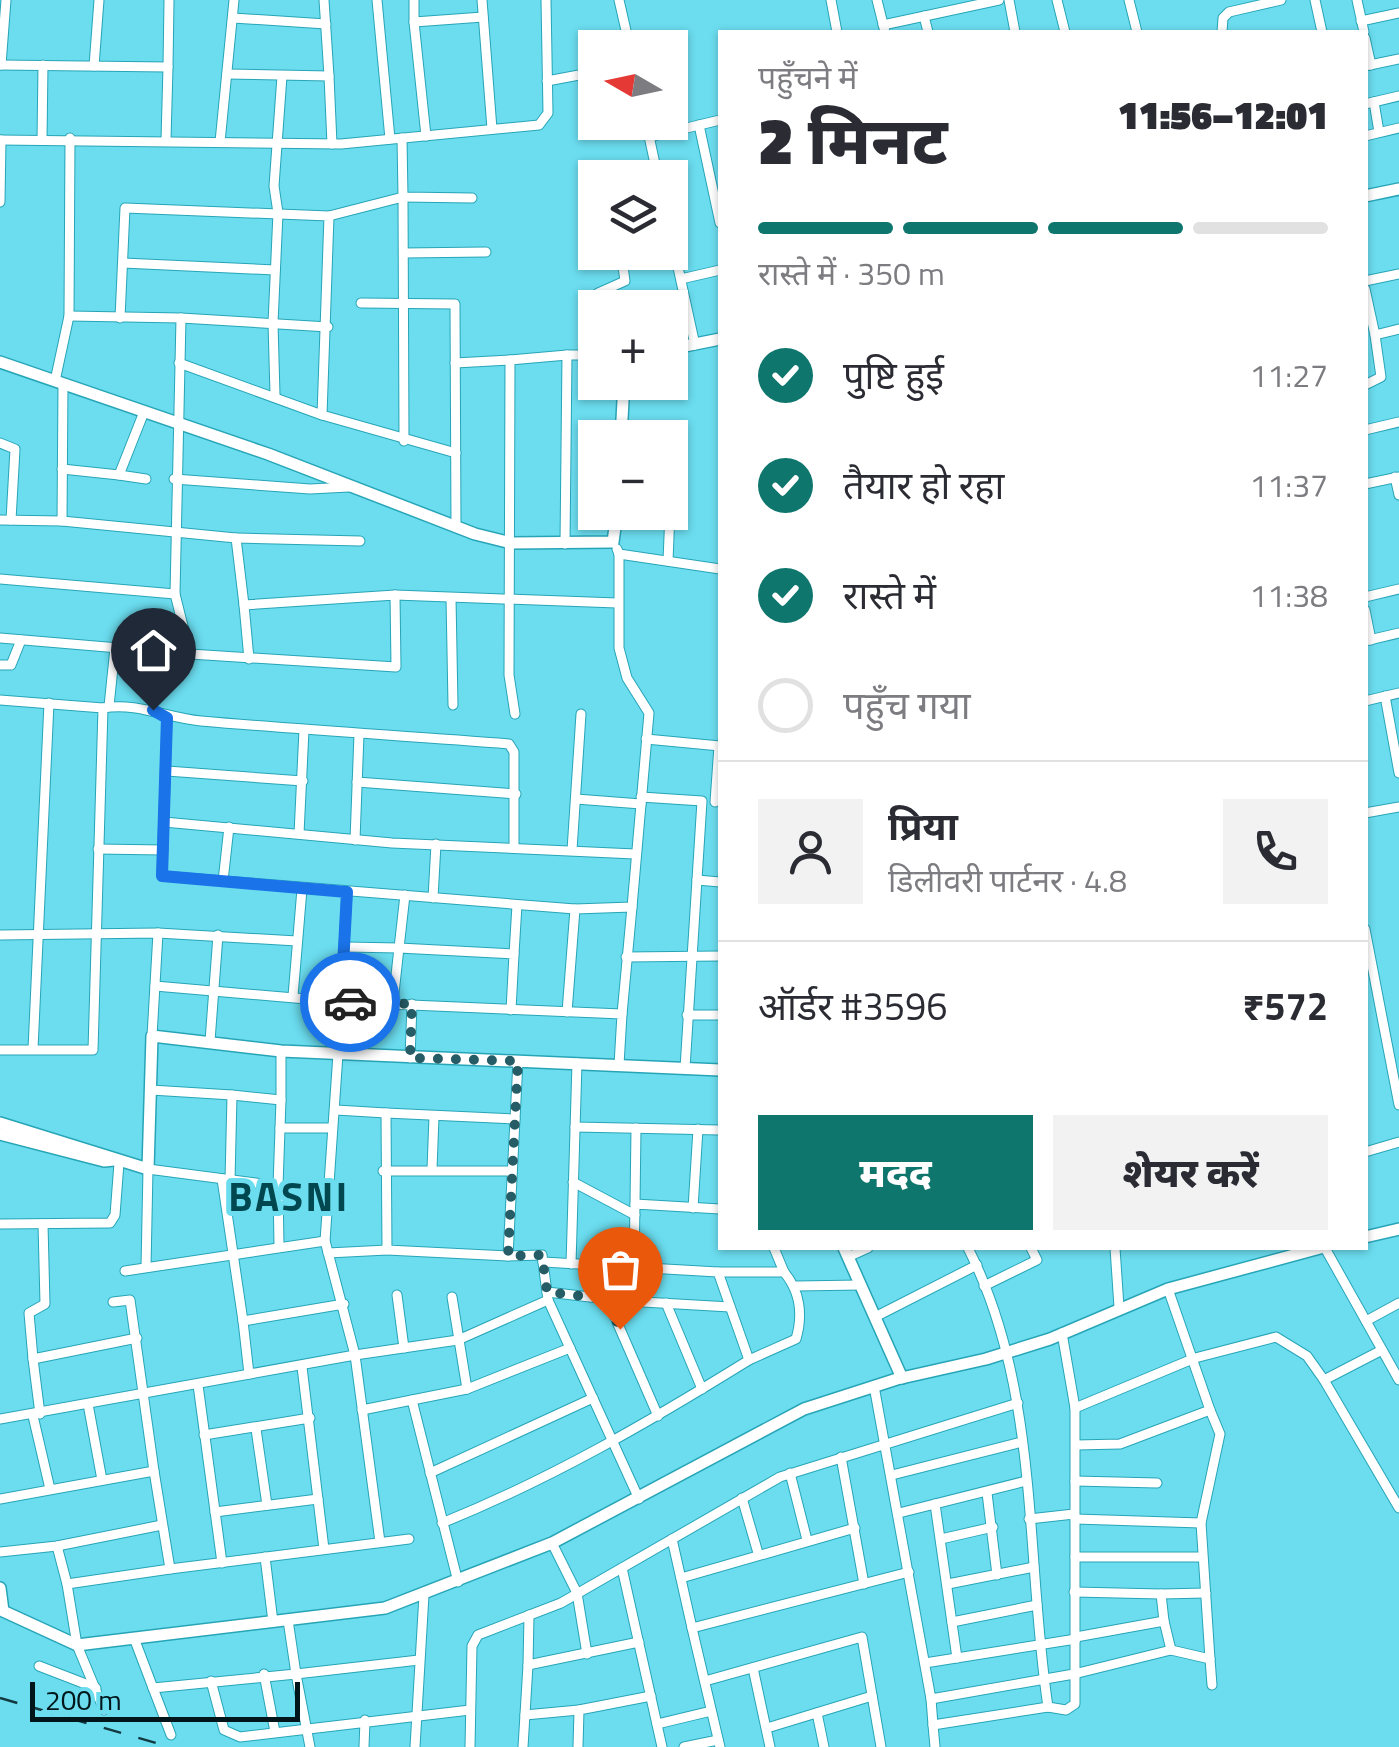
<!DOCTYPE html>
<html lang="hi">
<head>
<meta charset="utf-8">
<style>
	body { margin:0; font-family:"Titillium Web","Noto Sans Devanagari",sans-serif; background:#f2f2f3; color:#2b2b33; height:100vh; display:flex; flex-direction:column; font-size:38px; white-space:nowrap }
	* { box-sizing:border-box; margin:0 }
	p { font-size:32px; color:#7c7c81 }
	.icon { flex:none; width:55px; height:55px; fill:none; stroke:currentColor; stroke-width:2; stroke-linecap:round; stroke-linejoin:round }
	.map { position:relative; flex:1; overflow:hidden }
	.side { position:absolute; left:718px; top:30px; width:650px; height:1220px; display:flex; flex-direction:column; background:#fff; border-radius:0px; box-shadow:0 2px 8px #0004 }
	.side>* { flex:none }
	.needle { width:65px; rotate:279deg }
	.fabs { position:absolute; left:578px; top:30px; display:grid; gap:20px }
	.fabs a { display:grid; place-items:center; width:110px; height:110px; border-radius:0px; background:#fff; box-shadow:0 2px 8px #0004; font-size:50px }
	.scale { position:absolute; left:30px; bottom:25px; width:270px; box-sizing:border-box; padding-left:10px; border:5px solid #00161a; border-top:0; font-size:28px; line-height:35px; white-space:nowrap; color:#00161a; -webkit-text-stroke:8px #6bddef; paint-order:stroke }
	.pin { position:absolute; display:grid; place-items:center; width:85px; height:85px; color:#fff; margin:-102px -42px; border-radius:50% 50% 50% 0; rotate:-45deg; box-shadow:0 0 10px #0007 }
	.pin .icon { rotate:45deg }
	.courier { position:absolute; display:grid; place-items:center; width:100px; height:100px; margin:-50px; border:8px solid #1a73e8; border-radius:50%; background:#fff; color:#222; box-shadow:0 2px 12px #0007 }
	.overview em { font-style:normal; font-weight:800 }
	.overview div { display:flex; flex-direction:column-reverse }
	.overview { display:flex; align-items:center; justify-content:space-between; height:170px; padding:0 40px }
	h1 { font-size:65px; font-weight:800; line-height:75px }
	.bar { display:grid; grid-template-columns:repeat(4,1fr); gap:15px 10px; align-content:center; height:120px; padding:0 40px }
	.bar i { height:12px; border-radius:8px; background:#e1e1e2 }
	.bar .current { background:#0f766e }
	.bar p { grid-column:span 4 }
	.line { display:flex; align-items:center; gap:25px; padding:0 40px; border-top:2px solid #e1e1e2 }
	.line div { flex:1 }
	.round { display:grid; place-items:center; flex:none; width:105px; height:105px; border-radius:0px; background:#f2f2f3 }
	ol { padding:0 40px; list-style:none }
	li { display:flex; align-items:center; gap:30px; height:110px }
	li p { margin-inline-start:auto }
	li .icon { padding:10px; border-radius:50%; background:#0f766e; color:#fff; stroke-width:4 }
	li:last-child { color:#7c7c81 }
	li i { width:55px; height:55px; border:5px solid #e1e1e2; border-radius:50% }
	.primary-button { display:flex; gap:20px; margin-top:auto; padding:20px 40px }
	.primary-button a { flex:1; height:115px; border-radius:0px; background:#0f766e; color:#fff; font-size:40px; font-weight:800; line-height:115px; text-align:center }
	.primary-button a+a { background:#f2f2f3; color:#2b2b33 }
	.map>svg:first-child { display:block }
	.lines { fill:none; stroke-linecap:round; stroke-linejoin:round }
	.minor-casing { stroke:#27a5b7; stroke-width:11 }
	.tertiary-casing { stroke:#27a5b7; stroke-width:14 }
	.minor { stroke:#fff; stroke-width:9 }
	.tertiary { stroke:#fff; stroke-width:11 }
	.rail { stroke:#133a41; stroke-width:2.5; stroke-dasharray:18 18; stroke-linecap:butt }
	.done { stroke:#255c65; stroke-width:10; stroke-dasharray:0 18 }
	.route { stroke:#1a73e8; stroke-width:12 }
	.labels { text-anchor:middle; stroke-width:10; stroke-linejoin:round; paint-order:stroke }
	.district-label { font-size:40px; font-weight:bold; letter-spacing:2.5px; fill:#004750; stroke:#6bddef }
</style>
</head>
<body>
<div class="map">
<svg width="1399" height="1747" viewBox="0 0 1399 1747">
	<rect width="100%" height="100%" fill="#6bddef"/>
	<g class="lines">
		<g class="minor-casing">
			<g id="minor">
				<path d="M324 0 329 76"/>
				<path d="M377 0 390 139"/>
				<path d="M414 0V22L483 17"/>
				<path d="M482 0 492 129"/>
				<path d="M619 0 630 48"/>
				<path d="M831 0 837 32"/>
				<path d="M877 0 885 32"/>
				<path d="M1009 0 1015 32"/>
				<path d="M1057 0 1065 32"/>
				<path d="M1129 0 1137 32"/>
				<path d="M1315 0 1322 32"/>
				<path d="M1357 0 1364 32"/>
				<path d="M924 16 928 32"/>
				<path d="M233 18 326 24"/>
				<path d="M1361 21 1399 13"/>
				<path d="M414 22 426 136"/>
				<path d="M883 25 999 0"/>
				<path d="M1222 32 1223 18 1229 12 1281 0"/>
				<path d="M1365 38 1371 65"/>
				<path d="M0 65 168 67 166 140"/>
				<path d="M1 65 6 0"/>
				<path d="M94 66 99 0"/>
				<path d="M1365 66 1399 59"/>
				<path d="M168 67 169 0"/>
				<path d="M227 74 329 76 332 144"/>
				<path d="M547 81 595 72"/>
				<path d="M1374 102 1379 132"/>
				<path d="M1365 104 1399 96"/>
				<path d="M646 122 658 178"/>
				<path d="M699 125 720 223"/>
				<path d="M1365 136 1399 128"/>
				<path d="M649 137 720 120"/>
				<path d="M402 138 403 197 472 198"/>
				<path d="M0 140 341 144 539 125 548 113 546 0"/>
				<path d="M42 140 43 65"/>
				<path d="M220 142 234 0"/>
				<path d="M0 202 1 140"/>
				<path d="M329 216 403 197 404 441"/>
				<path d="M670 231 695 345"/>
				<path d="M404 253 486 252"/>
				<path d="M123 263 275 270"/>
				<path d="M681 279 720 270"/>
				<path d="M1365 281 1399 274"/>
				<path d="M1365 289 1375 335 1399 329"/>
				<path d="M598 293 625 281 621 252"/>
				<path d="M361 303 455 304 456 527"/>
				<path d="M120 318 125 208 329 216 322 415"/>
				<path d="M181 318 328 327"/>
				<path d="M179 363 322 415 456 453"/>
				<path d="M455 363 510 360"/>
				<path d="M55 381 69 316 70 138"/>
				<path d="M1365 385 1381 377 1375 335"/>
				<path d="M275 395 273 323 278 213 274 186 282 76"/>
				<path d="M1365 430 1399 422"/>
				<path d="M0 443 15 449 11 520"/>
				<path d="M62 469 119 475 144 412"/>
				<path d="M119 475 146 479"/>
				<path d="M1395 477 1399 495"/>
				<path d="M174 479 310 489 349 487"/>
				<path d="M1365 484 1399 477"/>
				<path d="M670 508 673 427"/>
				<path d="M0 520 62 521 236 538 244 605 395 595 396 667 190 654"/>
				<path d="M62 521 63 384"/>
				<path d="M236 538 360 541"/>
				<path d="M565 544 567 355H595"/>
				<path d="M617 549 619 554 720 569"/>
				<path d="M668 561 670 512"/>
				<path d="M0 579 175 594"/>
				<path d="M395 595 617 603"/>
				<path d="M1365 597 1399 589"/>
				<path d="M451 598 453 705"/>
				<path d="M244 605 249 659"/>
				<path d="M1365 610 1371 640"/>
				<path d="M0 638 190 654 175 594 181 318 69 316"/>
				<path d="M1365 641 1399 633"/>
				<path d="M0 665H11L21 640"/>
				<path d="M1385 696 1399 773"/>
				<path d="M0 700 103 708 93 1050H0"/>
				<path d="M1365 701 1399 693"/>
				<path d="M109 706 115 648"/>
				<path d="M103 708C137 702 167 718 201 721 304 730 406 736 509 744L514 752V846"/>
				<path d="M515 714 509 675 510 360 567 355"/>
				<path d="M167 718 162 876 575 909 632 907 649 713 627 678 619 648V554"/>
				<path d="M646 739 720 746"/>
				<path d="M167 771 303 781"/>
				<path d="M357 782 516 794"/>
				<path d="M641 797 702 801 685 1068"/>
				<path d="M576 799 641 804"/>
				<path d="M715 802 719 746"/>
				<path d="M1365 813 1399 807"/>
				<path d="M164 822 392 843 635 854"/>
				<path d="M299 834 304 730"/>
				<path d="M355 840 359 734"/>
				<path d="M98 849 163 850"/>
				<path d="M572 850 581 714"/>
				<path d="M697 880 720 882"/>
				<path d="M223 881 229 827"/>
				<path d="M433 898 436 844"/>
				<path d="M1365 929 1399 1105"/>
				<path d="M158 933 297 941"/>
				<path d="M0 935 158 933 152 1036"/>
				<path d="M346 947 399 948 405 895"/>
				<path d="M514 954 517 905"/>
				<path d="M626 957 720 956"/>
				<path d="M155 986 341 1002 622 1014 619 1065"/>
				<path d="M293 996 302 889"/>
				<path d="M341 1002 347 892"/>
				<path d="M393 1002 399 948 514 954 511 1010"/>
				<path d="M567 1012 575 909"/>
				<path d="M622 1014 632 907"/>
				<path d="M687 1015H720"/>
				<path d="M210 1041 218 935"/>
				<path d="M33 1049 49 703"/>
				<path d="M410 1058 412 1004"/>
				<path d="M151 1090 232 1095 230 1180"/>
				<path d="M232 1095 281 1100V1051"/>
				<path d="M336 1110 386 1113 387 1250 508 1256 518 1061"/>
				<path d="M386 1113 515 1119"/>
				<path d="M575 1127 720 1130"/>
				<path d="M280 1128H331"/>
				<path d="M1365 1152 1399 1142"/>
				<path d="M432 1169 434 1117"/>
				<path d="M383 1171H512"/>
				<path d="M222 1179 243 1321"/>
				<path d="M573 1182 635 1215"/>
				<path d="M278 1186 281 1100"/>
				<path d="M635 1204 636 1128"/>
				<path d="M693 1208 698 1129"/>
				<path d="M0 1224 110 1223 115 1215 119 1163"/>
				<path d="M43 1224 45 1304 29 1313 33 1359 137 1338"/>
				<path d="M774 1248 784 1272"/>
				<path d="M968 1248C1040 1389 1025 1554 1048 1707"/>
				<path d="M1115 1248 1119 1307"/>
				<path d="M1325 1248 1399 1380"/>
				<path d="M328 1253 387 1250"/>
				<path d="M508 1256 542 1255 548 1300 639 1499"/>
				<path d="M848 1257 868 1248"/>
				<path d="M571 1264 577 1063"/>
				<path d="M146 1267 148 1169 278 1186 279 1246"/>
				<path d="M634 1267 635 1204 720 1209"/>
				<path d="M125 1271 325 1241"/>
				<path d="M718 1272H784C800 1291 803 1315 796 1339L749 1360"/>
				<path d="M796 1286 861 1285"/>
				<path d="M984 1286 1037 1260 1031 1248"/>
				<path d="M547 1292 607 1299 658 1416"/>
				<path d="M397 1295 404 1348"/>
				<path d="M452 1297 467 1389"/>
				<path d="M608 1300 730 1307"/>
				<path d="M113 1302 130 1300 154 1471"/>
				<path d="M666 1303 702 1389"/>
				<path d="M875 1317 977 1265"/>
				<path d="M1366 1321 1399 1303"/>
				<path d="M1382 1350 1324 1380 1399 1508"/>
				<path d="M33 1359 40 1414"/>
				<path d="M302 1367 324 1549"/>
				<path d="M249 1374 243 1321 344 1304"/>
				<path d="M198 1385 222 1563"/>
				<path d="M874 1386 931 1699 1074 1674 1171 1650 1164 1621 1076 1637"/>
				<path d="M412 1400 467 1389 570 1348"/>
				<path d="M88 1404 102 1480"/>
				<path d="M1075 1408 1195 1358 1276 1337 1307 1356 1324 1380"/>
				<path d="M362 1410 412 1400 458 1582"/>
				<path d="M1210 1410 1220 1434 1201 1523 1210 1659"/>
				<path d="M33 1416 50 1489"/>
				<path d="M0 1419 355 1355 325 1241 338 1054"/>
				<path d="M256 1429 267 1505"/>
				<path d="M204 1435 310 1418"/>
				<path d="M1076 1445 1120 1444 1210 1410 1168 1289"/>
				<path d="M841 1457 864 1584"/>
				<path d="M430 1473 593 1398"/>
				<path d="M790 1473 807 1540"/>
				<path d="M892 1475 1022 1442"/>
				<path d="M1075 1481 1157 1483"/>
				<path d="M987 1493 997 1575"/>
				<path d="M742 1498 758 1553"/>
				<path d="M0 1499 154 1471 170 1569 67 1584 77 1645 104 1710"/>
				<path d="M935 1504 957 1658"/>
				<path d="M215 1512 318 1499"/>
				<path d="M899 1513 1026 1481"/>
				<path d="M1029 1519 1074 1514"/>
				<path d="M1075 1519 1201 1523"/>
				<path d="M442 1523C551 1479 649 1422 749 1360L718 1272 543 1262"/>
				<path d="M672 1539 692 1628 909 1572"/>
				<path d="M941 1539 993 1527"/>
				<path d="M380 1542 355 1355 458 1340 548 1300"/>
				<path d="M552 1543 577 1593 587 1654"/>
				<path d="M57 1546 67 1584"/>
				<path d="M0 1552 57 1546 162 1525"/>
				<path d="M265 1557 273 1622"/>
				<path d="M1075 1557H1202"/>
				<path d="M622 1568 662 1747"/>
				<path d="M170 1569 409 1539"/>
				<path d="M681 1578 855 1528"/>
				<path d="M948 1584 1034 1567"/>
				<path d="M1074 1592 1161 1594 1164 1621"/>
				<path d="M1161 1594 1206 1593"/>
				<path d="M529 1615 528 1665 639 1642"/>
				<path d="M288 1620 296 1674 419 1660"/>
				<path d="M952 1622 1037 1605"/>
				<path d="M692 1628 720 1747"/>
				<path d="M134 1638 153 1688 296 1674 310 1747"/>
				<path d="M1171 1650 1210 1659 1212 1685"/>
				<path d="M925 1663 1076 1639"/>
				<path d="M39 1666 96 1688"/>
				<path d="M753 1668 770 1747"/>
				<path d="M264 1674 275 1732"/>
				<path d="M211 1681 224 1730 240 1737 470 1710"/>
				<path d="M705 1681 862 1637 881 1747"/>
				<path d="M153 1688 171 1735"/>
				<path d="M931 1699 933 1725 1048 1707 1066 1710 1075 1704V1408L1062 1333"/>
				<path d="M817 1713 824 1747"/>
				<path d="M525 1715 579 1710"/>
				<path d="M657 1724 711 1711"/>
				<path d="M933 1725 935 1747"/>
				<path d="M767 1728 872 1696"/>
				<path d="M364 1747 365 1720"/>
				<path d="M415 1747 424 1595"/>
				<path d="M470 1747 472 1646 478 1635 561 1603 780 1477 1018 1403"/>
				<path d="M523 1747 528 1665"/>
				<path d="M578 1747 579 1710 651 1696"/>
				<path d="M684 1747 718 1740"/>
			</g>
		</g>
		<g class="tertiary-casing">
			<g id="tertiary">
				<path d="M1365 196 1399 189"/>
				<path d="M670 349 720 339"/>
				<path d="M0 362 268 454 475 534 511 543 613 542 617 512"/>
				<path d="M621 438 624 382"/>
				<path d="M0 1123 148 1169 152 1036 281 1051 720 1070"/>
				<path d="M0 1134 104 1161 114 1160"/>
				<path d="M1365 1237 1399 1229"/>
				<path d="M844 1248 902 1378"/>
				<path d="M0 1588 3 1611 77 1645 385 1608 552 1543 804 1409 897 1379 986 1359 1050 1339 1168 1289 1320 1248"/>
			</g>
		</g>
		<use href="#minor" class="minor"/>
		<use href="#tertiary" class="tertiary"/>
		<path class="rail" d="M0 1698 170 1747"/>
	</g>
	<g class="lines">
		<path class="done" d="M350 1002 412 1004 410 1058 518 1061 508 1256 542 1255 547 1292 607 1299 620 1329"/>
		<path class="route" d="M153 710 167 718 162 876 347 892 341 1002H350"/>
	</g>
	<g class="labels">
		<g class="district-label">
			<text x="289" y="1211">BASNI</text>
		</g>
	</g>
</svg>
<div class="fabs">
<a><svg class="needle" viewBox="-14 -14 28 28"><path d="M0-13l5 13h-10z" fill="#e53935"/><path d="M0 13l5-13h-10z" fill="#7c7c81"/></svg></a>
<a><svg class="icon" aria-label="layers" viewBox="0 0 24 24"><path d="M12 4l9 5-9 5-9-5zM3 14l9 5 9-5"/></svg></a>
<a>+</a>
<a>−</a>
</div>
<div class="scale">200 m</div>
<div class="pin" style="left:620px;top:1329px;background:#ea580c"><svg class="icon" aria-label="bag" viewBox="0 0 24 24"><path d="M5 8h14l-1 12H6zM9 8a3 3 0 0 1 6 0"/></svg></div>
<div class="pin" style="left:153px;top:710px;background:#1f2937"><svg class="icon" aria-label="home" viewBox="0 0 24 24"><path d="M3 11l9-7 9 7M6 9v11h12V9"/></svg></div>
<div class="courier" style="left:350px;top:1002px"><svg class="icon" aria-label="car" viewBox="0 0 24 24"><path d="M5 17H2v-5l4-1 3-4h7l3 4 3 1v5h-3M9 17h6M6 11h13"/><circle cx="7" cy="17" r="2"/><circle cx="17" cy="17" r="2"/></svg></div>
<section class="side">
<div class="overview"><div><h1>2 मिनट</h1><p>पहुँचने में</p></div><em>11:56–12:01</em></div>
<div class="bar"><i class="current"></i><i class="current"></i><i class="current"></i><i></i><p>रास्ते में · 350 m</p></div>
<ol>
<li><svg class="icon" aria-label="check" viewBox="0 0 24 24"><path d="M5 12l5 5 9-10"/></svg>पुष्टि हुई<p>11:27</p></li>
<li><svg class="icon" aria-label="check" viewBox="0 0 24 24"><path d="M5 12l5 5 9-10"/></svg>तैयार हो रहा<p>11:37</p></li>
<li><svg class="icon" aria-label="check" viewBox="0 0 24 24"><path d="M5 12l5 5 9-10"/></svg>रास्ते में<p>11:38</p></li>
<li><i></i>पहुँच गया</li>
</ol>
<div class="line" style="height:180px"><a class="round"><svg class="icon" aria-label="person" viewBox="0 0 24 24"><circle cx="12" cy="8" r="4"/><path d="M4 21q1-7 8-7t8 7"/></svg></a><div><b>प्रिया</b><p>डिलीवरी पार्टनर · 4.8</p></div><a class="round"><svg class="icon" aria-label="phone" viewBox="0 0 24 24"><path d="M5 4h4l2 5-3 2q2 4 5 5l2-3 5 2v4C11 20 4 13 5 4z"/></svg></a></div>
<div class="line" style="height:130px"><div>ऑर्डर #3596</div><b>₹572</b></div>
<div class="primary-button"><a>मदद</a><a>शेयर करें</a></div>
</section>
</div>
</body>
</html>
